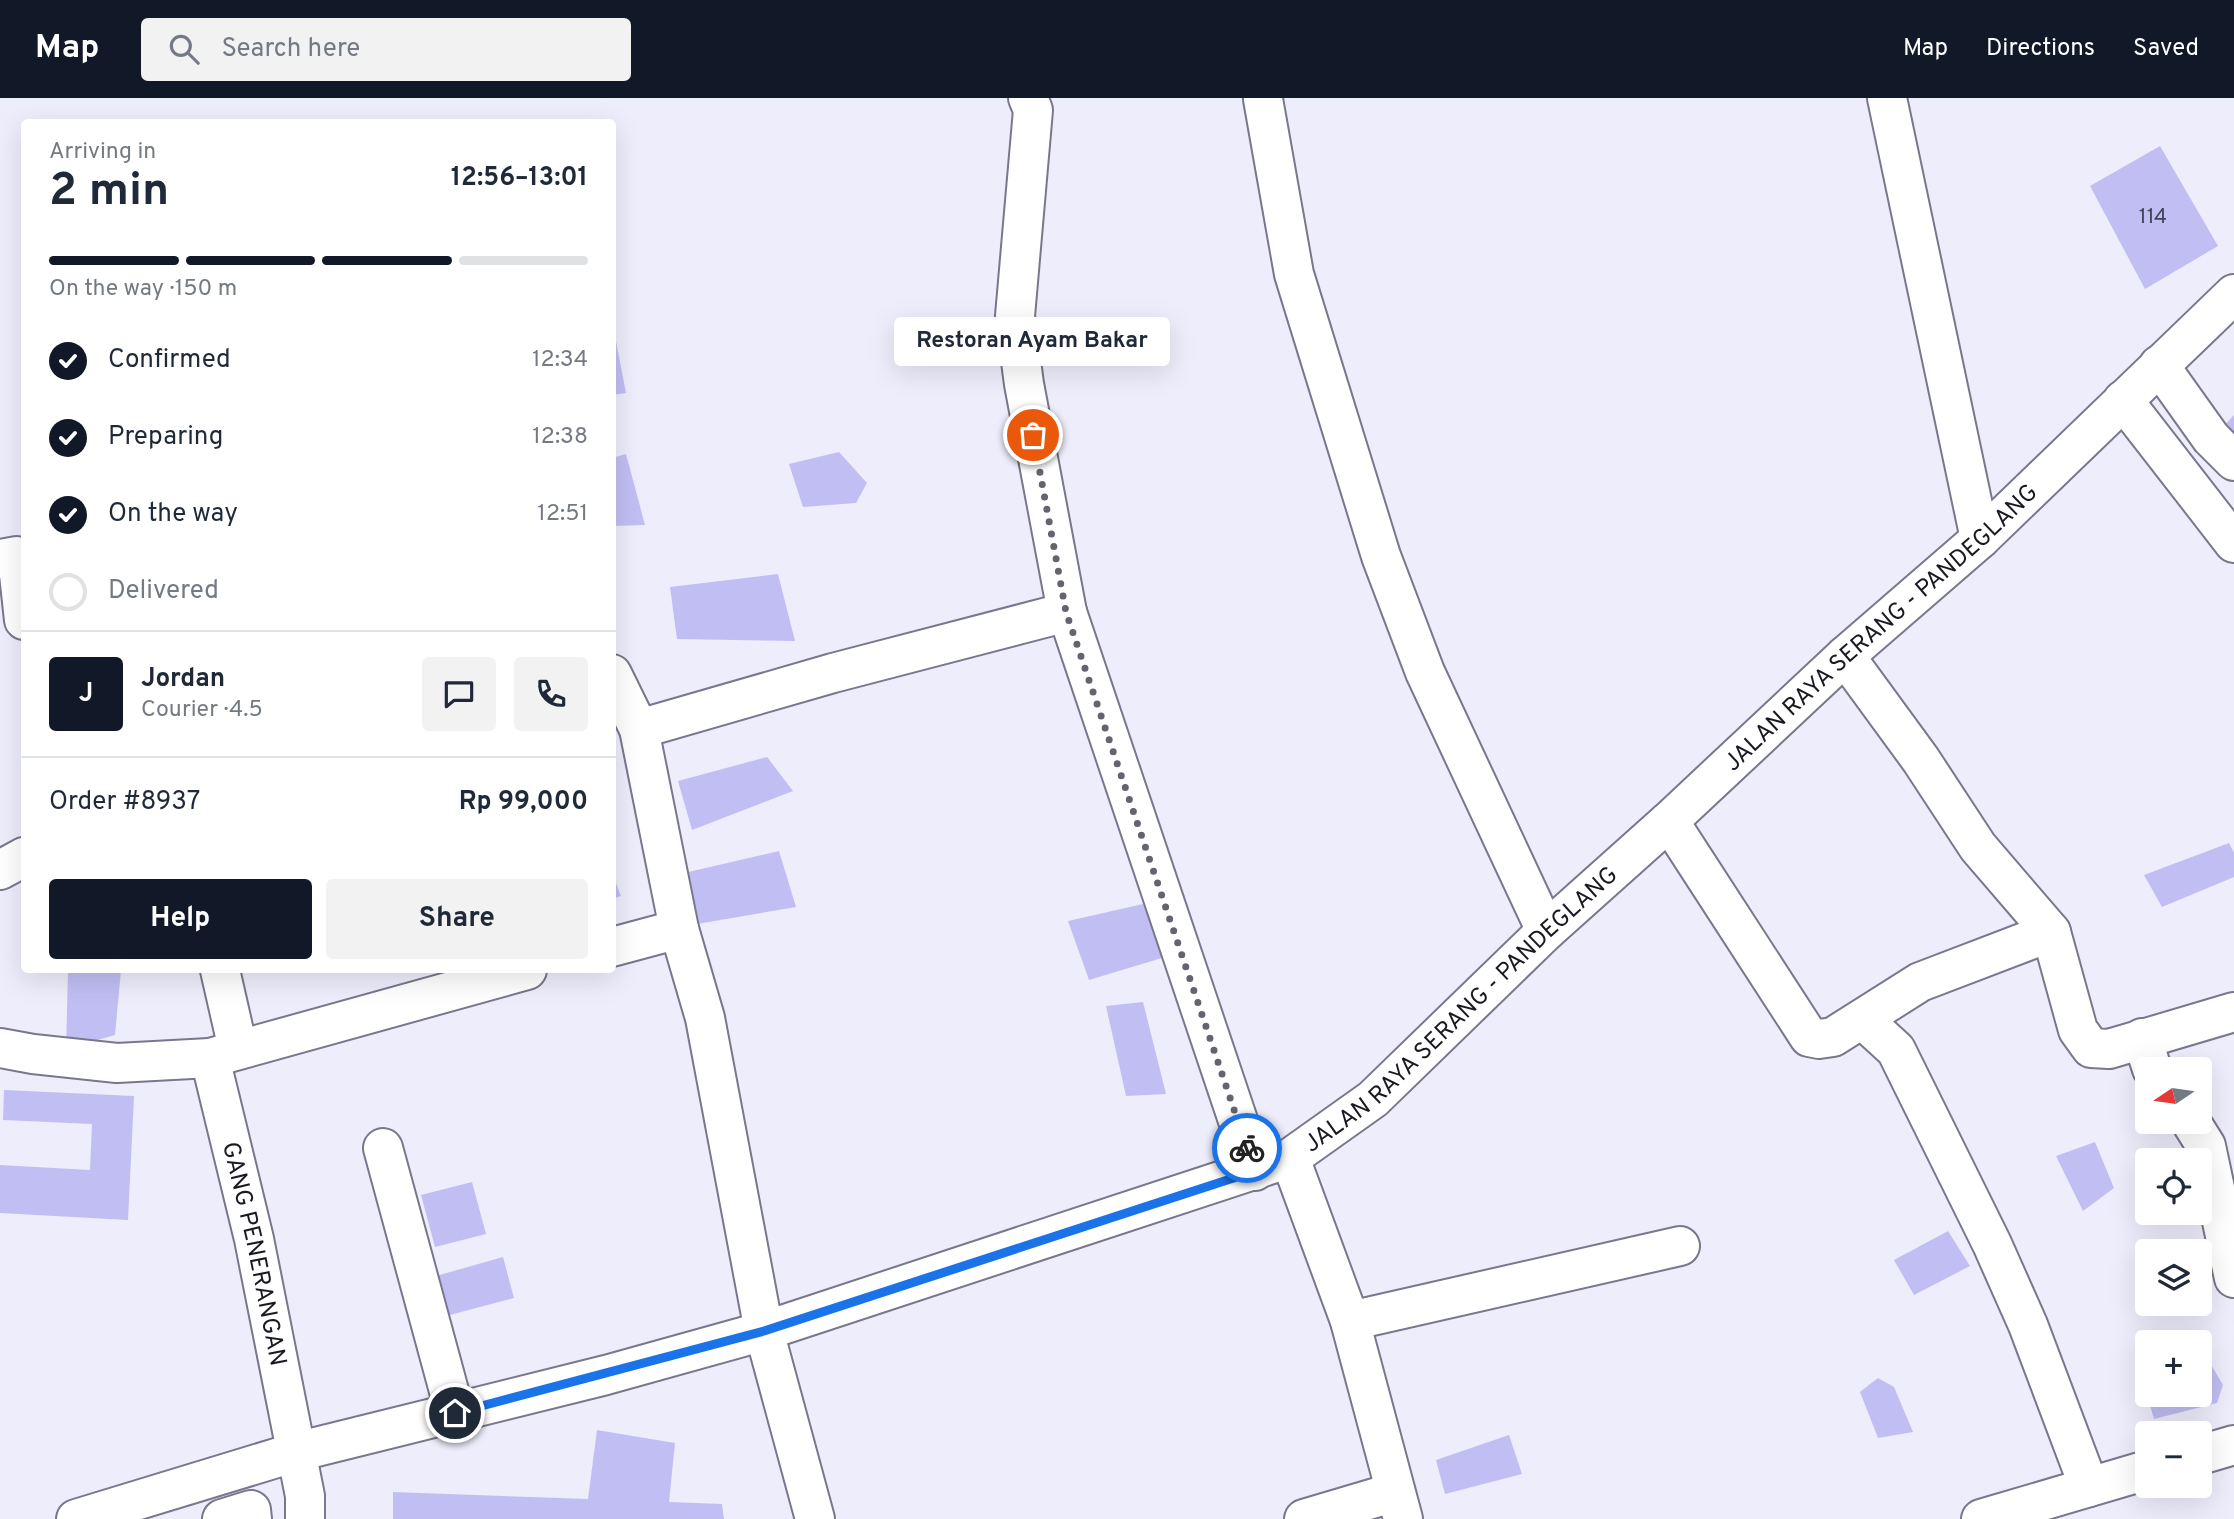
<!DOCTYPE html>
<html lang="en">
<head>
<meta charset="utf-8">
<style>
	body { margin:0; font-family:Overpass,sans-serif; background:#f2f2f3; color:#1f2937; height:100vh; display:flex; flex-direction:column; font-size:26px; white-space:nowrap }
	* { box-sizing:border-box; margin:0 }
	p { font-size:23px; color:#747a83 }
	.icon { flex:none; width:38px; height:38px; fill:none; stroke:currentColor; stroke-width:2; stroke-linecap:round; stroke-linejoin:round }
	.map { position:relative; flex:1; overflow:hidden }
	.side { position:absolute; left:21px; top:21px; width:595px; height:854px; display:flex; flex-direction:column; background:#fff; border-radius:7px; box-shadow:0 7px 28px #0002 }
	.side>* { flex:none }
	.needle { width:46px; rotate:257deg }
	.controls { position:absolute; left:2135px; top:959px; display:grid; gap:14px }
	.controls a { display:grid; place-items:center; width:77px; height:77px; border-radius:7px; background:#fff; box-shadow:0 7px 28px #0002; font-size:35px }
	.pin { position:absolute; display:grid; place-items:center; width:60px; height:60px; color:#fff; margin:-30px; border:4px solid #fff; border-radius:50%; box-shadow:0 2px 7px #0007 }
	.courier { position:absolute; display:grid; place-items:center; width:70px; height:70px; margin:-35px; border:5px solid #1a73e8; border-radius:50%; background:#fff; color:#222; box-shadow:0 2px 9px #0007 }
	.bubble { position:absolute; height:49px; border-radius:7px; background:#fff; box-shadow:0 7px 28px #0002; font-size:23px; font-weight:700; line-height:49px; text-align:center }
	.head em { font-style:normal; font-weight:700 }
	.head div { display:flex; flex-direction:column-reverse }
	.head { display:flex; align-items:center; justify-content:space-between; height:119px; padding:0 28px }
	h1 { font-size:46px; font-weight:700; line-height:52px }
	.bar { display:grid; grid-template-columns:repeat(4,1fr); gap:10px 7px; align-content:center; height:84px; padding:0 28px }
	.bar i { height:9px; border-radius:5px; background:#e0e1e3 }
	.bar .active { background:#111827 }
	.bar p { grid-column:span 4 }
	.line { display:flex; align-items:center; gap:18px; padding:0 28px; border-top:2px solid #e0e1e3 }
	.line div { flex:1 }
	.round { display:grid; place-items:center; flex:none; width:74px; height:74px; border-radius:7px; background:#f2f2f3 }
	ol { padding:0 28px; list-style:none }
	li { display:flex; align-items:center; gap:21px; height:77px }
	li p { margin-inline-start:auto }
	li .icon { padding:7px; border-radius:50%; background:#111827; color:#fff; stroke-width:4 }
	li:last-child { color:#747a83 }
	li i { width:38px; height:38px; border:4px solid #e0e1e3; border-radius:50% }
	.button { display:flex; gap:14px; margin-top:auto; padding:14px 28px }
	.button a { flex:1; height:80px; border-radius:7px; background:#111827; color:#fff; font-size:28px; font-weight:700; line-height:80px; text-align:center }
	.button a+a { background:#f2f2f3; color:#1f2937 }
	header { display:flex; align-items:center; gap:42px; box-sizing:border-box; height:98px; padding:0 35px; background:#111827; color:#fff }
	header strong { font-size:33px }
	nav { display:flex; gap:38px; margin-inline-start:auto; font-size:24px }
	.search { width:490px; height:63px; background:#f2f2f3; display:flex; align-items:center; gap:18px; box-sizing:border-box; padding:0 24px; border-radius:7px; color:#747a83; font-size:26px }
	.map>svg:first-child { display:block }
	.building { fill:#c1bef4 }
	.lines { fill:none; stroke-linecap:round; stroke-linejoin:round }
	.minor-casing { stroke:#78778c; stroke-width:42 }
	.major-casing { stroke:#78778c; stroke-width:42 }
	.minor { stroke:#fff; stroke-width:38 }
	.major { stroke:#fff; stroke-width:38 }
	.done { stroke:#64636e; stroke-width:7; stroke-dasharray:0 12.6 }
	.route { stroke:#1a73e8; stroke-width:9 }
	.labels { text-anchor:middle; stroke-width:5; stroke-linejoin:round; paint-order:stroke }
	.number-label { font-size:21px; fill:#434256 }
	.street-label { font-size:24px; fill:#191921; stroke:#eeedfc }
</style>
</head>
<body>
<header>
<strong>Map</strong>
<div class="search"><svg class="icon" aria-label="search" viewBox="0 0 24 24"><circle cx="10" cy="10" r="6"/><path d="M15 15l6 6"/></svg>Search here</div>
<nav><a>Map</a><a>Directions</a><a>Saved</a></nav>
</header>
<div class="map">
<svg width="2234" height="1421" viewBox="0 0 2234 1421">
	<rect width="100%" height="100%" fill="#eeedfc"/>
	<g class="building">
		<path d="M2160 48 2218 148 2145 191 2090 88Z"/>
		<path d="M615 238 626 295 612 297V239Z"/>
		<path d="M2234 317V342L2222 330Z"/>
		<path d="M839 354 867 385 856 405 803 409 789 366Z"/>
		<path d="M626 356 645 427 612 428V360Z"/>
		<path d="M778 476 795 543 677 541 670 489Z"/>
		<path d="M767 659 793 693 692 732 678 683Z"/>
		<path d="M2229 745 2234 755V779L2162 809 2144 777Z"/>
		<path d="M779 753 796 809 697 826 684 775Z"/>
		<path d="M612 775 621 798 612 801Z"/>
		<path d="M1143 806 1165 859 1089 882 1068 823Z"/>
		<path d="M68 872H121L115 937 66 951Z"/>
		<path d="M1143 904 1166 996 1126 998 1106 908Z"/>
		<path d="M4 992 134 998 128 1122 0 1115V1067L90 1072 92 1026 3 1022Z"/>
		<path d="M2095 1044 2114 1090 2083 1113 2056 1058Z"/>
		<path d="M472 1084 486 1136 435 1149 421 1097Z"/>
		<path d="M1948 1133 1970 1168 1914 1197 1894 1162Z"/>
		<path d="M503 1159 514 1200 446 1218 436 1178Z"/>
		<path d="M2206 1258 2223 1287 2217 1305 2154 1321 2147 1297H2200V1260Z"/>
		<path d="M1878 1280 1894 1289 1913 1334 1878 1340 1860 1294Z"/>
		<path d="M597 1332 675 1345 669 1404 722 1406 724 1421H393V1394L588 1401Z"/>
		<path d="M1509 1337 1522 1376 1445 1396 1436 1362Z"/>
	</g>
	<g class="lines">
		<g class="minor-casing">
			<g id="minor">
				<path d="M1028 0 1033 12 1015 218 1024 286 1067 514"/>
				<path d="M1887 0 1980 441"/>
				<path d="M1263 1 1294 176 1381 458 1425 574 1546 833"/>
				<path d="M2159 267 2211 340 2234 363"/>
				<path d="M2123 302 2234 445"/>
				<path d="M0 461 17 458 24 522"/>
				<path d="M1845 558 1921 662 1978 749 2051 834 2078 932 2091 950 2109 951 2234 914"/>
				<path d="M612 576 639 631"/>
				<path d="M1669 723 1809 939 1819 941 1833 939 1920 884 2051 834"/>
				<path d="M0 772 24 759"/>
				<path d="M612 849 679 831"/>
				<path d="M220 872 238 951"/>
				<path d="M1861 923 1872 930 1896 952 1992 1146 2028 1227 2089 1389"/>
				<path d="M2142 940 2152 971"/>
				<path d="M0 950 33 956 117 965 210 960 527 872"/>
				<path id="s1" d="M210 960 254 1141 305 1398V1421"/>
				<path d="M2191 1024 2206 1048 2234 1180"/>
				<path d="M383 1050 455 1315"/>
				<path d="M1290 1060 1350 1223 1403 1421"/>
				<path d="M1350 1223 1680 1148"/>
				<path d="M2200 1357 2234 1347"/>
				<path d="M815 1421 764 1233 705 920 679 831 639 631 833 575 1067 514 1255 1073"/>
				<path d="M1304 1421 1395 1394"/>
				<path d="M1981 1421 2147 1372"/>
			</g>
		</g>
		<g class="major-casing">
			<g id="major">
				<path id="s2" d="M76 1421 296 1354 606 1277 764 1233 1290 1060 1373 1001 1546 833 1669 723 1845 558 1980 441 2234 196"/>
				<path d="M222 1421 251 1412 252 1421"/>
			</g>
		</g>
		<use href="#minor" class="minor"/>
		<use href="#major" class="major"/>
	</g>
	<g class="lines">
		<path class="done" d="M1033 337 1066 514 1247 1050"/>
		<path class="route" d="M455 1315 764 1233 1255 1073 1247 1050"/>
	</g>
	<g class="labels">
		<g class="number-label">
			<text x="2153" y="125">114</text>
		</g>
		<g class="street-label">
			<text dy="8" stroke="none"><textPath href="#s2" startOffset="2062">JALAN RAYA SERANG - PANDEGLANG</textPath></text>
			<text dy="8" stroke="none"><textPath href="#s2" startOffset="1494">JALAN RAYA SERANG - PANDEGLANG</textPath></text>
			<text dy="8" stroke="none"><textPath href="#s1" startOffset="201">GANG PENERANGAN</textPath></text>
		</g>
	</g>
</svg>
<div class="controls">
<a><svg class="needle" viewBox="-14 -14 28 28"><path d="M0-13l5 13h-10z" fill="#e53935"/><path d="M0 13l5-13h-10z" fill="#747a83"/></svg></a>
<a><svg class="icon" aria-label="locate" viewBox="0 0 24 24"><circle cx="12" cy="12" r="6"/><path d="M12 2v4M12 18v4M2 12h4M18 12h4"/></svg></a>
<a><svg class="icon" aria-label="layers" viewBox="0 0 24 24"><path d="M12 4l9 5-9 5-9-5zM3 14l9 5 9-5"/></svg></a>
<a>+</a>
<a>−</a>
</div>
<div class="pin" style="left:1033px;top:337px;background:#ea580c"><svg class="icon" aria-label="bag" viewBox="0 0 24 24"><path d="M5 8h14l-1 12H6zM9 8a3 3 0 0 1 6 0"/></svg></div>
<div class="pin" style="left:455px;top:1315px;background:#1f2937"><svg class="icon" aria-label="home" viewBox="0 0 24 24"><path d="M3 11l9-7 9 7M6 9v11h12V9"/></svg></div>
<div class="courier" style="left:1247px;top:1050px"><svg class="icon" aria-label="bike" viewBox="0 0 24 24"><circle cx="6" cy="16" r="4"/><circle cx="18" cy="16" r="4"/><path d="M6 16l4-8h5l3 8M10 8l3 8H6M13 5h3"/></svg></div>
<div class="bubble" style="left:894px;top:219px;width:276px">Restoran Ayam Bakar</div>
<section class="side">
<div class="head"><div><h1>2 min</h1><p>Arriving in</p></div><em>12:56–13:01</em></div>
<div class="bar"><i class="active"></i><i class="active"></i><i class="active"></i><i></i><p>On the way · 150 m</p></div>
<ol>
<li><svg class="icon" aria-label="check" viewBox="0 0 24 24"><path d="M5 12l5 5 9-10"/></svg>Confirmed<p>12:34</p></li>
<li><svg class="icon" aria-label="check" viewBox="0 0 24 24"><path d="M5 12l5 5 9-10"/></svg>Preparing<p>12:38</p></li>
<li><svg class="icon" aria-label="check" viewBox="0 0 24 24"><path d="M5 12l5 5 9-10"/></svg>On the way<p>12:51</p></li>
<li><i></i>Delivered</li>
</ol>
<div class="line" style="height:126px"><b class="round" style="background:#111827;color:#fff">J</b><div><b>Jordan</b><p>Courier · 4.5</p></div><a class="round"><svg class="icon" aria-label="chat" viewBox="0 0 24 24"><path d="M4 5h16v11H9l-5 4z"/></svg></a><a class="round"><svg class="icon" aria-label="phone" viewBox="0 0 24 24"><path d="M5 4h4l2 5-3 2q2 4 5 5l2-3 5 2v4C11 20 4 13 5 4z"/></svg></a></div>
<div class="line" style="height:91px"><div>Order #8937</div><b>Rp 99,000</b></div>
<div class="button"><a>Help</a><a>Share</a></div>
</section>
</div>
</body>
</html>
